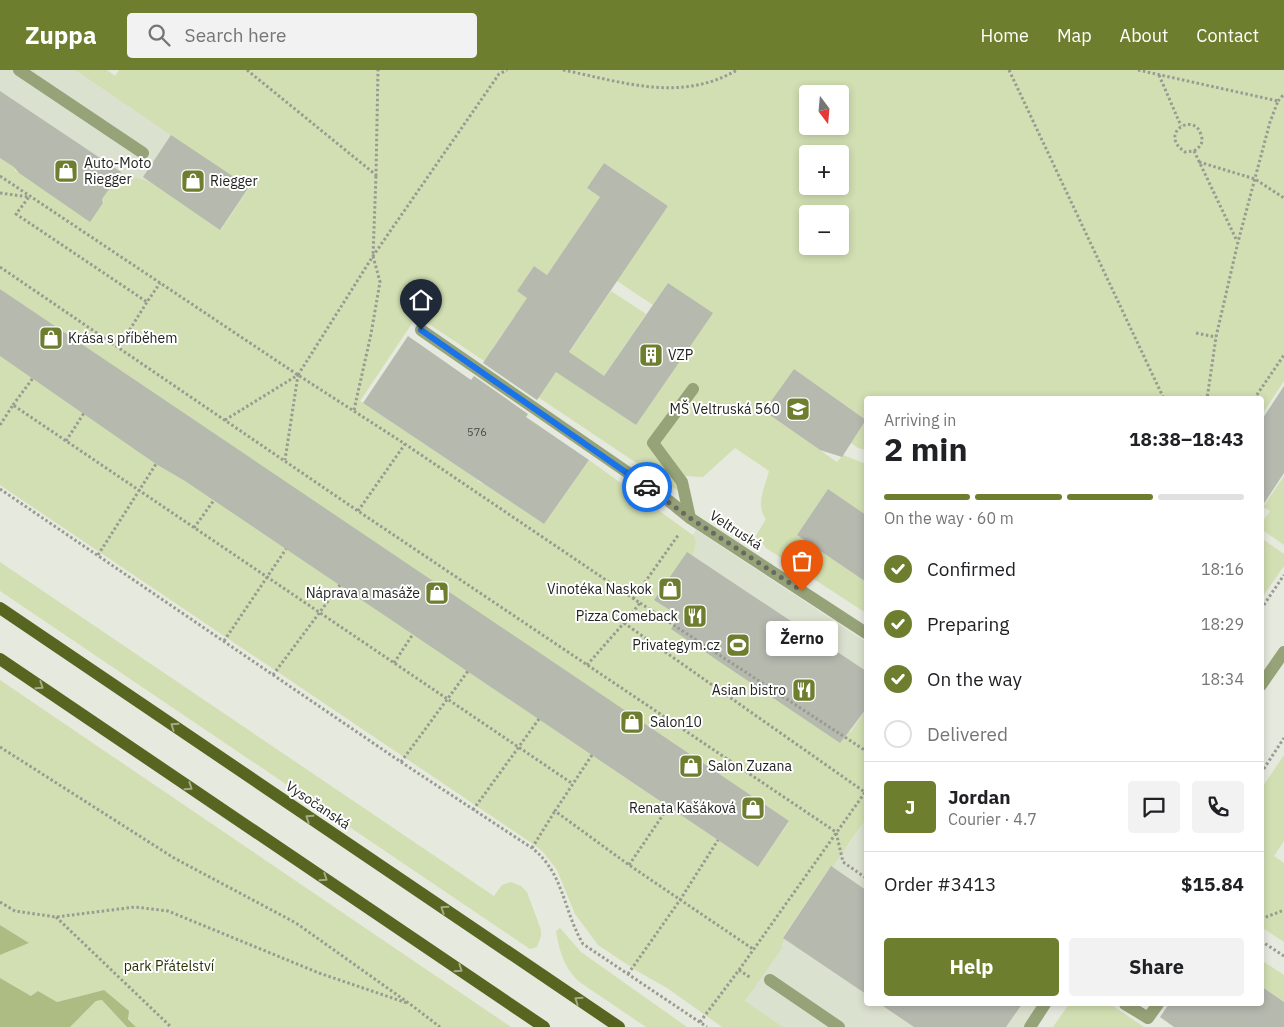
<!DOCTYPE html>
<html lang="en">
<head>
<meta charset="utf-8">
<style>
	body { margin:0; font-family:"IBM Plex Sans",sans-serif; background:#f2f2f2; color:#202124; height:100vh; display:flex; flex-direction:column; font-size:19px; white-space:nowrap }
	* { box-sizing:border-box; margin:0 }
	p { font-size:16px; color:#757577 }
	.icon { flex:none; width:28px; height:28px; fill:none; stroke:currentColor; stroke-width:2; stroke-linecap:round; stroke-linejoin:round }
	.map { position:relative; flex:1; overflow:hidden }
	.details { position:absolute; left:864px; top:326px; width:400px; height:610px; display:flex; flex-direction:column; background:#fff; border-radius:5px; box-shadow:0 2px 8px #0003 }
	.details>* { flex:none }
	.needle { width:32px; rotate:164deg }
	.fabs { position:absolute; left:799px; top:15px; display:grid; gap:10px }
	.fabs a { display:grid; place-items:center; width:50px; height:50px; border-radius:5px; background:#fff; box-shadow:0 2px 8px #0003; font-size:25px }
	.pin { position:absolute; display:grid; place-items:center; width:42px; height:42px; color:#fff; margin:-51px -21px; border-radius:50% 50% 50% 0; rotate:-45deg; box-shadow:0 0 5px #0007 }
	.pin .icon { rotate:45deg }
	.courier { position:absolute; display:grid; place-items:center; width:50px; height:50px; margin:-25px; border:4px solid #1a73e8; border-radius:50%; background:#fff; color:#222; box-shadow:0 1px 6px #0007 }
	.bubble { position:absolute; height:35px; border-radius:5px; background:#fff; box-shadow:0 2px 8px #0003; font-size:16px; font-weight:700; line-height:35px; text-align:center }
	.overview em { font-style:normal; font-weight:700 }
	.overview div { display:flex; flex-direction:column-reverse }
	.overview { display:flex; align-items:center; justify-content:space-between; height:85px; padding:0 20px }
	h1 { font-size:32px; font-weight:700; line-height:38px }
	.bar { display:grid; grid-template-columns:repeat(4,1fr); gap:8px 5px; align-content:center; height:60px; padding:0 20px }
	.bar i { height:6px; border-radius:4px; background:#e0e0e0 }
	.bar .active { background:#6d7f2f }
	.bar p { grid-column:span 4 }
	.line { display:flex; align-items:center; gap:12px; padding:0 20px; border-top:1px solid #e0e0e0 }
	.line div { flex:1 }
	.round { display:grid; place-items:center; flex:none; width:52px; height:52px; border-radius:5px; background:#f2f2f2 }
	ol { padding:0 20px; list-style:none }
	li { display:flex; align-items:center; gap:15px; height:55px }
	li p { margin-inline-start:auto }
	li .icon { padding:5px; border-radius:50%; background:#6d7f2f; color:#fff; stroke-width:4 }
	li:last-child { color:#757577 }
	li i { width:28px; height:28px; border:2px solid #e0e0e0; border-radius:50% }
	.primary-button { display:flex; gap:10px; margin-top:auto; padding:10px 20px }
	.primary-button a { flex:1; height:58px; border-radius:5px; background:#6d7f2f; color:#fff; font-size:20px; font-weight:700; line-height:58px; text-align:center }
	.primary-button a+a { background:#f2f2f2; color:#202124 }
	header { display:flex; align-items:center; gap:30px; box-sizing:border-box; height:70px; padding:0 25px; background:#6d7f2f; color:#fff }
	header strong { font-size:24px }
	nav { display:flex; gap:28px; margin-inline-start:auto; font-size:18px }
	.search { width:350px; height:45px; background:#f2f2f2; display:flex; align-items:center; gap:12px; box-sizing:border-box; padding:0 18px; border-radius:5px; color:#757577; font-size:19px }
	.map>svg:first-child { display:block }
	.built { fill:#dbe1cf }
	.green { fill:#d2dfb2; fill-rule:evenodd }
	.water { fill:#acbc83 }
	.building { fill:#b5b9ae }
	.lines { fill:none; stroke-linecap:round; stroke-linejoin:round }
	.path { stroke:#999b93; stroke-width:3; stroke-dasharray:2.5 2.5; stroke-linecap:butt }
	.minor { stroke:#96a277; stroke-width:12 }
	.major { stroke:#566621; stroke-width:12 }
	.oneway { stroke:#a2ab85 }
	.done { stroke:#676962; stroke-width:5; stroke-dasharray:0 9 }
	.route { stroke:#1a73e8; stroke-width:6 }
	.labels { text-anchor:middle; stroke-width:4; stroke-linejoin:round; paint-order:stroke }
	.number-label { font-size:11px; fill:#484944 }
	.poi-label { font-size:14px; fill:#232420; stroke:#fff; text-anchor:end }
	.street-label { font-size:14px; fill:#232420; stroke:#fff }
	.park-label { font-size:14px; fill:#293205; stroke:#fff }
</style>
</head>
<body>
<header>
<strong>Zuppa</strong>
<div class="search"><svg class="icon" aria-label="search" viewBox="0 0 24 24"><circle cx="10" cy="10" r="6"/><path d="M15 15l6 6"/></svg>Search here</div>
<nav><a>Home</a><a>Map</a><a>About</a><a>Contact</a></nav>
</header>
<div class="map">
<svg width="1284" height="957" viewBox="0 0 1284 957">
	<rect width="100%" height="100%" fill="#e6e9de"/>
	<g class="built">
		<path d="M0 0H75L249 117 221 160 102 130 104 131 90 152 19 103 0 88Z"/>
		<path d="M696 460 866 572V646L843 679 640 541Z"/>
		<path d="M866 749V934H1039L1023 957H783L745 932 783 867 831 796 848 776Z"/>
	</g>
	<g class="green">
		<path d="M75 0H107L115 6 119 0H1284V311L1263 343 1261 329H866V350L794 299 764 341 837 392 843 385 866 394V445L828 419 797 465 866 512V543L766 478 761 471 754 469 766 449C755 435 765 417 769 401L735 378 703 407 686 406 677 420 417 246 360 331 478 410 477 411 484 414 544 454 589 390 694 466 696 473 692 486 686 483 666 513 663 512 659 516 662 518 654 530 679 546 671 559 840 673 848 662 851 663 866 640V749L832 798 830 797 783 867 785 869 781 876 783 877 745 931 783 957H722L667 918 637 901 598 875 575 844 557 800 543 782 536 776 0 415V286L758 797 789 752 0 219V88L16 98 14 100 19 103 90 151 104 132 102 129 120 102 150 112 221 160 249 118ZM808 24H840V56H808ZM808 84H840V116H808ZM604 93 668 136 617 211 653 235 668 213 712 243 636 355 591 325 646 244 611 221 547 315 492 279 515 245 559 275 535 233 517 221 534 196 547 205 600 127 587 118ZM808 144H840V176H808Z"/>
		<path d="M866 351V380L858 378 851 373Z"/>
		<path d="M1284 406V475L1261 459V454L1270 441 1263 437Z"/>
		<path d="M1261 468 1284 484V496L1261 529Z"/>
		<path d="M0 492 494 826 502 815 511 812 521 816 527 822 541 860V866L537 877 530 879 0 521Z"/>
		<path d="M0 610 511 957H136L104 920 57 932 38 921 31 926 0 908V885L29 873 0 855Z"/>
		<path d="M1284 685V771L1274 786 1284 793V872L1261 857V719Z"/>
		<path d="M560 858 581 882 687 957H646L581 913C565 900 559 881 556 861Z"/>
		<path d="M1261 890 1284 905V932L1261 916Z"/>
		<path d="M103 930 127 957H70L96 931Z"/>
		<path d="M1069 934H1110L1144 957H1053Z"/>
	</g>
	<g class="water">
		<path d="M0 855 29 873 0 885Z"/>
		<path d="M0 908 31 926 38 921 57 932 104 920 129 941 128 949 136 957H127L102 930 96 931 70 957H0Z"/>
	</g>
	<g class="building">
		<path d="M0 21 121 102 102 129 103 133 90 152 19 103 14 97 0 88Z"/>
		<path d="M171 65 249 117 220 160 143 107Z"/>
		<path d="M604 93 668 136 569 282 604 306 668 213 713 243 636 355 556 302 537 330 483 293 527 228 517 221 534 196 547 205 600 127 587 118Z"/>
		<path d="M0 219 789 751 758 797 185 411 156 394 0 286Z"/>
		<path d="M408 266 471 310 474 306 528 344 526 347 589 390 544 454 363 333Z"/>
		<path d="M794 299 866 350 842 387 820 380 764 341Z"/>
		<path d="M1284 316V403L1261 438V351Z"/>
		<path d="M828 419 866 445V512L797 465Z"/>
		<path d="M687 482 866 601V639L840 673 671 559 679 546 654 530Z"/>
		<path d="M831 796 866 820V924L783 868Z"/>
		<path d="M1261 916 1284 932V957H1174L1160 947 1169 934H1261Z"/>
		<path d="M880 934H1022L1006 957H914Z"/>
	</g>
	<g class="lines">
		<g class="path">
			<path d="M247 0 376 105 378 0"/>
			<path d="M563 0C623 12 680 33 737 0"/>
			<path d="M1009 0 1164 329"/>
			<path d="M1138 0 1278 31 1270 52 1238 172 1216 267 1207 329"/>
			<path d="M1159 5 1181 56"/>
			<path d="M1278 31 1284 24"/>
			<path d="M1194 81C1200 77 1204 73 1201 65 1195 41 1157 63 1185 82L1194 81 1237 171"/>
			<path d="M1199 92 1255 109 1284 128"/>
			<path d="M0 106 298 305 405 374 640 533 624 553 866 723"/>
			<path d="M0 123 29 127 16 144 147 232 160 213"/>
			<path d="M0 197 358 441 836 762 843 792 866 808"/>
			<path d="M1196 263 1216 267"/>
			<path d="M119 277 147 232"/>
			<path d="M298 305 373 186 499 4 507 0"/>
			<path d="M1254 329 1284 285"/>
			<path d="M13 335 33 308"/>
			<path d="M354 340 371 264 380 212 373 186 376 105"/>
			<path d="M225 350 298 305 285 390"/>
			<path d="M0 355 13 335 573 714"/>
			<path d="M66 371 84 343"/>
			<path d="M0 419 401 692 532 778C564 803 563 840 583 874L707 957"/>
			<path d="M358 441 405 374"/>
			<path d="M194 458 214 430"/>
			<path d="M98 485 156 394"/>
			<path d="M633 529 679 464"/>
			<path d="M640 533 866 681"/>
			<path d="M1261 539 1284 505"/>
			<path d="M224 571 286 479"/>
			<path d="M394 593 413 564"/>
			<path d="M587 595 624 553"/>
			<path d="M273 605 340 515"/>
			<path d="M0 677 174 788 296 853 410 934 440 957"/>
			<path d="M592 685 555 741 629 795 753 879"/>
			<path d="M401 692 468 601"/>
			<path d="M1261 703 1284 668"/>
			<path d="M473 740 539 649"/>
			<path d="M532 778 555 741"/>
			<path d="M629 795 669 736"/>
			<path d="M0 832 15 841 56 847 135 837 168 841 319 903 407 933"/>
			<path d="M56 847 171 957"/>
			<path d="M1261 849 1284 840"/>
			<path d="M1261 871 1284 886"/>
			<path d="M739 900 751 908"/>
			<path d="M628 904 680 830 718 770"/>
			<path d="M700 952 739 900 866 721"/>
		</g>
		<g class="minor">
			<path d="M19 0 143 83"/>
			<path d="M421 260 669 431 690 448 866 563"/>
			<path d="M690 448 682 412 653 373 693 319"/>
			<path d="M1261 615 1284 582"/>
			<path d="M770 910 839 957"/>
			<path d="M1125 934 1148 948 1158 934"/>
			<path d="M1030 957 1045 934"/>
		</g>
		<g class="major">
			<path d="M0 538 619 957"/>
			<path d="M0 589 544 957"/>
		</g>
	</g>
	<defs><path id="oneway-chevron" d="M-2-3.5L2.5 0L-2 3.5" fill="none" stroke-width="1.6" stroke-linecap="round" stroke-linejoin="round" transform="scale(1.25)"/></defs>
	<g class="oneway">
		<use href="#oneway-chevron" transform="translate(40 616) rotate(34)"/>
		<use href="#oneway-chevron" transform="translate(174 656) rotate(-146)"/>
		<use href="#oneway-chevron" transform="translate(189 717) rotate(34)"/>
		<use href="#oneway-chevron" transform="translate(309 748) rotate(-146)"/>
		<use href="#oneway-chevron" transform="translate(324 808) rotate(34)"/>
		<use href="#oneway-chevron" transform="translate(444 839) rotate(-146)"/>
		<use href="#oneway-chevron" transform="translate(459 899) rotate(34)"/>
		<use href="#oneway-chevron" transform="translate(578 930) rotate(-146)"/>
	</g>
	<g class="lines">
		<path class="done" d="M647 417 690 448 802 521"/>
		<path class="route" d="M421 260 647 417"/>
	</g>
	<defs>
		<g id="shop-square" transform="scale(1.25)"><rect x="-9" y="-9" width="18" height="18" rx="4" fill="#6d7f2f" stroke="#fff"/><path d="M-5-2.5h2.3a2.7 3.5 0 0 1 5.4 0H5L5.5 6h-11ZM-1.5-2.5h3a1.5 2.3 0 0 0-3 0Z" fill="#fff"/></g>
		<g id="building-square" transform="scale(1.25)"><rect x="-9" y="-9" width="18" height="18" rx="4" fill="#6d7f2f" stroke="#fff"/><path d="M-4-6H4V6H1V3H-1V6H-4ZM-2.5-4.3h1.7v1.8h-1.7ZM.8-4.3h1.7v1.8H.8ZM-2.5-1h1.7V.8h-1.7ZM.8-1h1.7V.8H.8Z" fill="#fff"/></g>
		<g id="school-square" transform="scale(1.25)"><rect x="-9" y="-9" width="18" height="18" rx="4" fill="#6d7f2f" stroke="#fff"/><path d="M0-5L7-2L0 1L-7-2ZM-4 1L0 2.5L4 1V4Q0 6-4 4Z" fill="#fff"/></g>
		<g id="restaurant-square" transform="scale(1.25)"><rect x="-9" y="-9" width="18" height="18" rx="4" fill="#6d7f2f" stroke="#fff"/><path d="M-5-6h1v4h1v-4h1v4h1v-4h1v5L-1.5 .5V6h-2V.5L-5-1ZM5-6V6H3V1.5H1.5Q1.5-4 5-6Z" fill="#fff"/></g>
		<g id="stadium-square" transform="scale(1.25)"><rect x="-9" y="-9" width="18" height="18" rx="4" fill="#6d7f2f" stroke="#fff"/><path d="M0-5a6.5 5 0 1 0 0 10a6.5 5 0 1 0 0-10ZM-3.5-1.8h7v3.6h-7Z" fill="#fff"/></g>
	</defs>
	<g fill-rule="evenodd">
		<use href="#shop-square" x="66" y="101"/>
		<use href="#shop-square" x="193" y="111"/>
		<use href="#shop-square" x="51" y="268"/>
		<use href="#building-square" x="651" y="285"/>
		<use href="#school-square" x="798" y="339"/>
		<use href="#shop-square" x="670" y="519"/>
		<use href="#shop-square" x="437" y="523"/>
		<use href="#restaurant-square" x="695" y="546"/>
		<use href="#stadium-square" x="738" y="575"/>
		<use href="#restaurant-square" x="804" y="620"/>
		<use href="#shop-square" x="632" y="652"/>
		<use href="#shop-square" x="691" y="696"/>
		<use href="#shop-square" x="753" y="738"/>
	</g>
	<g class="labels">
		<g class="number-label">
			<text x="477" y="366">576</text>
		</g>
		<g class="poi-label">
			<text x="84" y="98" text-anchor="start">Auto-Moto<tspan x="84" dy="16">Riegger</tspan></text>
			<text x="210" y="116" text-anchor="start">Riegger</text>
			<text x="68" y="273" text-anchor="start">Krása s příběhem</text>
			<text x="668" y="290" text-anchor="start">VZP</text>
			<text x="780" y="344">MŠ Veltruská 560</text>
			<text x="652" y="524">Vinotéka Naskok</text>
			<text x="420" y="528">Náprava a masáže</text>
			<text x="678" y="551">Pizza Comeback</text>
			<text x="720" y="580">Privategym.cz</text>
			<text x="786" y="625">Asian bistro</text>
			<text x="650" y="657" text-anchor="start">Salon10</text>
			<text x="708" y="701" text-anchor="start">Salon Zuzana</text>
			<text x="736" y="743">Renata Kašáková</text>
		</g>
		<g class="street-label">
			<text transform="translate(736 460) rotate(33)" y="5">Veltruská</text>
			<text transform="translate(318 735) rotate(34)" y="5">Vysočanská</text>
		</g>
		<g class="park-label">
			<text x="169" y="901">park Přátelství</text>
		</g>
	</g>
</svg>
<div class="fabs">
<a><svg class="needle" viewBox="-14 -14 28 28"><path d="M0-13l5 13h-10z" fill="#e53935"/><path d="M0 13l5-13h-10z" fill="#757577"/></svg></a>
<a>+</a>
<a>−</a>
</div>
<div class="pin" style="left:802px;top:521px;background:#ea580c"><svg class="icon" aria-label="bag" viewBox="0 0 24 24"><path d="M5 8h14l-1 12H6zM9 8a3 3 0 0 1 6 0"/></svg></div>
<div class="pin" style="left:421px;top:260px;background:#1f2937"><svg class="icon" aria-label="home" viewBox="0 0 24 24"><path d="M3 11l9-7 9 7M6 9v11h12V9"/></svg></div>
<div class="courier" style="left:647px;top:417px"><svg class="icon" aria-label="car" viewBox="0 0 24 24"><path d="M5 17H2v-5l4-1 3-4h7l3 4 3 1v5h-3M9 17h6M6 11h13"/><circle cx="7" cy="17" r="2"/><circle cx="17" cy="17" r="2"/></svg></div>
<div class="bubble" style="left:766px;top:551px;width:72px">Žerno</div>
<section class="details">
<div class="overview"><div><h1>2 min</h1><p>Arriving in</p></div><em>18:38–18:43</em></div>
<div class="bar"><i class="active"></i><i class="active"></i><i class="active"></i><i></i><p>On the way · 60 m</p></div>
<ol>
<li><svg class="icon" aria-label="check" viewBox="0 0 24 24"><path d="M5 12l5 5 9-10"/></svg>Confirmed<p>18:16</p></li>
<li><svg class="icon" aria-label="check" viewBox="0 0 24 24"><path d="M5 12l5 5 9-10"/></svg>Preparing<p>18:29</p></li>
<li><svg class="icon" aria-label="check" viewBox="0 0 24 24"><path d="M5 12l5 5 9-10"/></svg>On the way<p>18:34</p></li>
<li><i></i>Delivered</li>
</ol>
<div class="line" style="height:90px"><b class="round" style="background:#6d7f2f;color:#fff">J</b><div><b>Jordan</b><p>Courier · 4.7</p></div><a class="round"><svg class="icon" aria-label="chat" viewBox="0 0 24 24"><path d="M4 5h16v11H9l-5 4z"/></svg></a><a class="round"><svg class="icon" aria-label="phone" viewBox="0 0 24 24"><path d="M5 4h4l2 5-3 2q2 4 5 5l2-3 5 2v4C11 20 4 13 5 4z"/></svg></a></div>
<div class="line" style="height:65px"><div>Order #3413</div><b>$15.84</b></div>
<div class="primary-button"><a>Help</a><a>Share</a></div>
</section>
</div>
</body>
</html>
